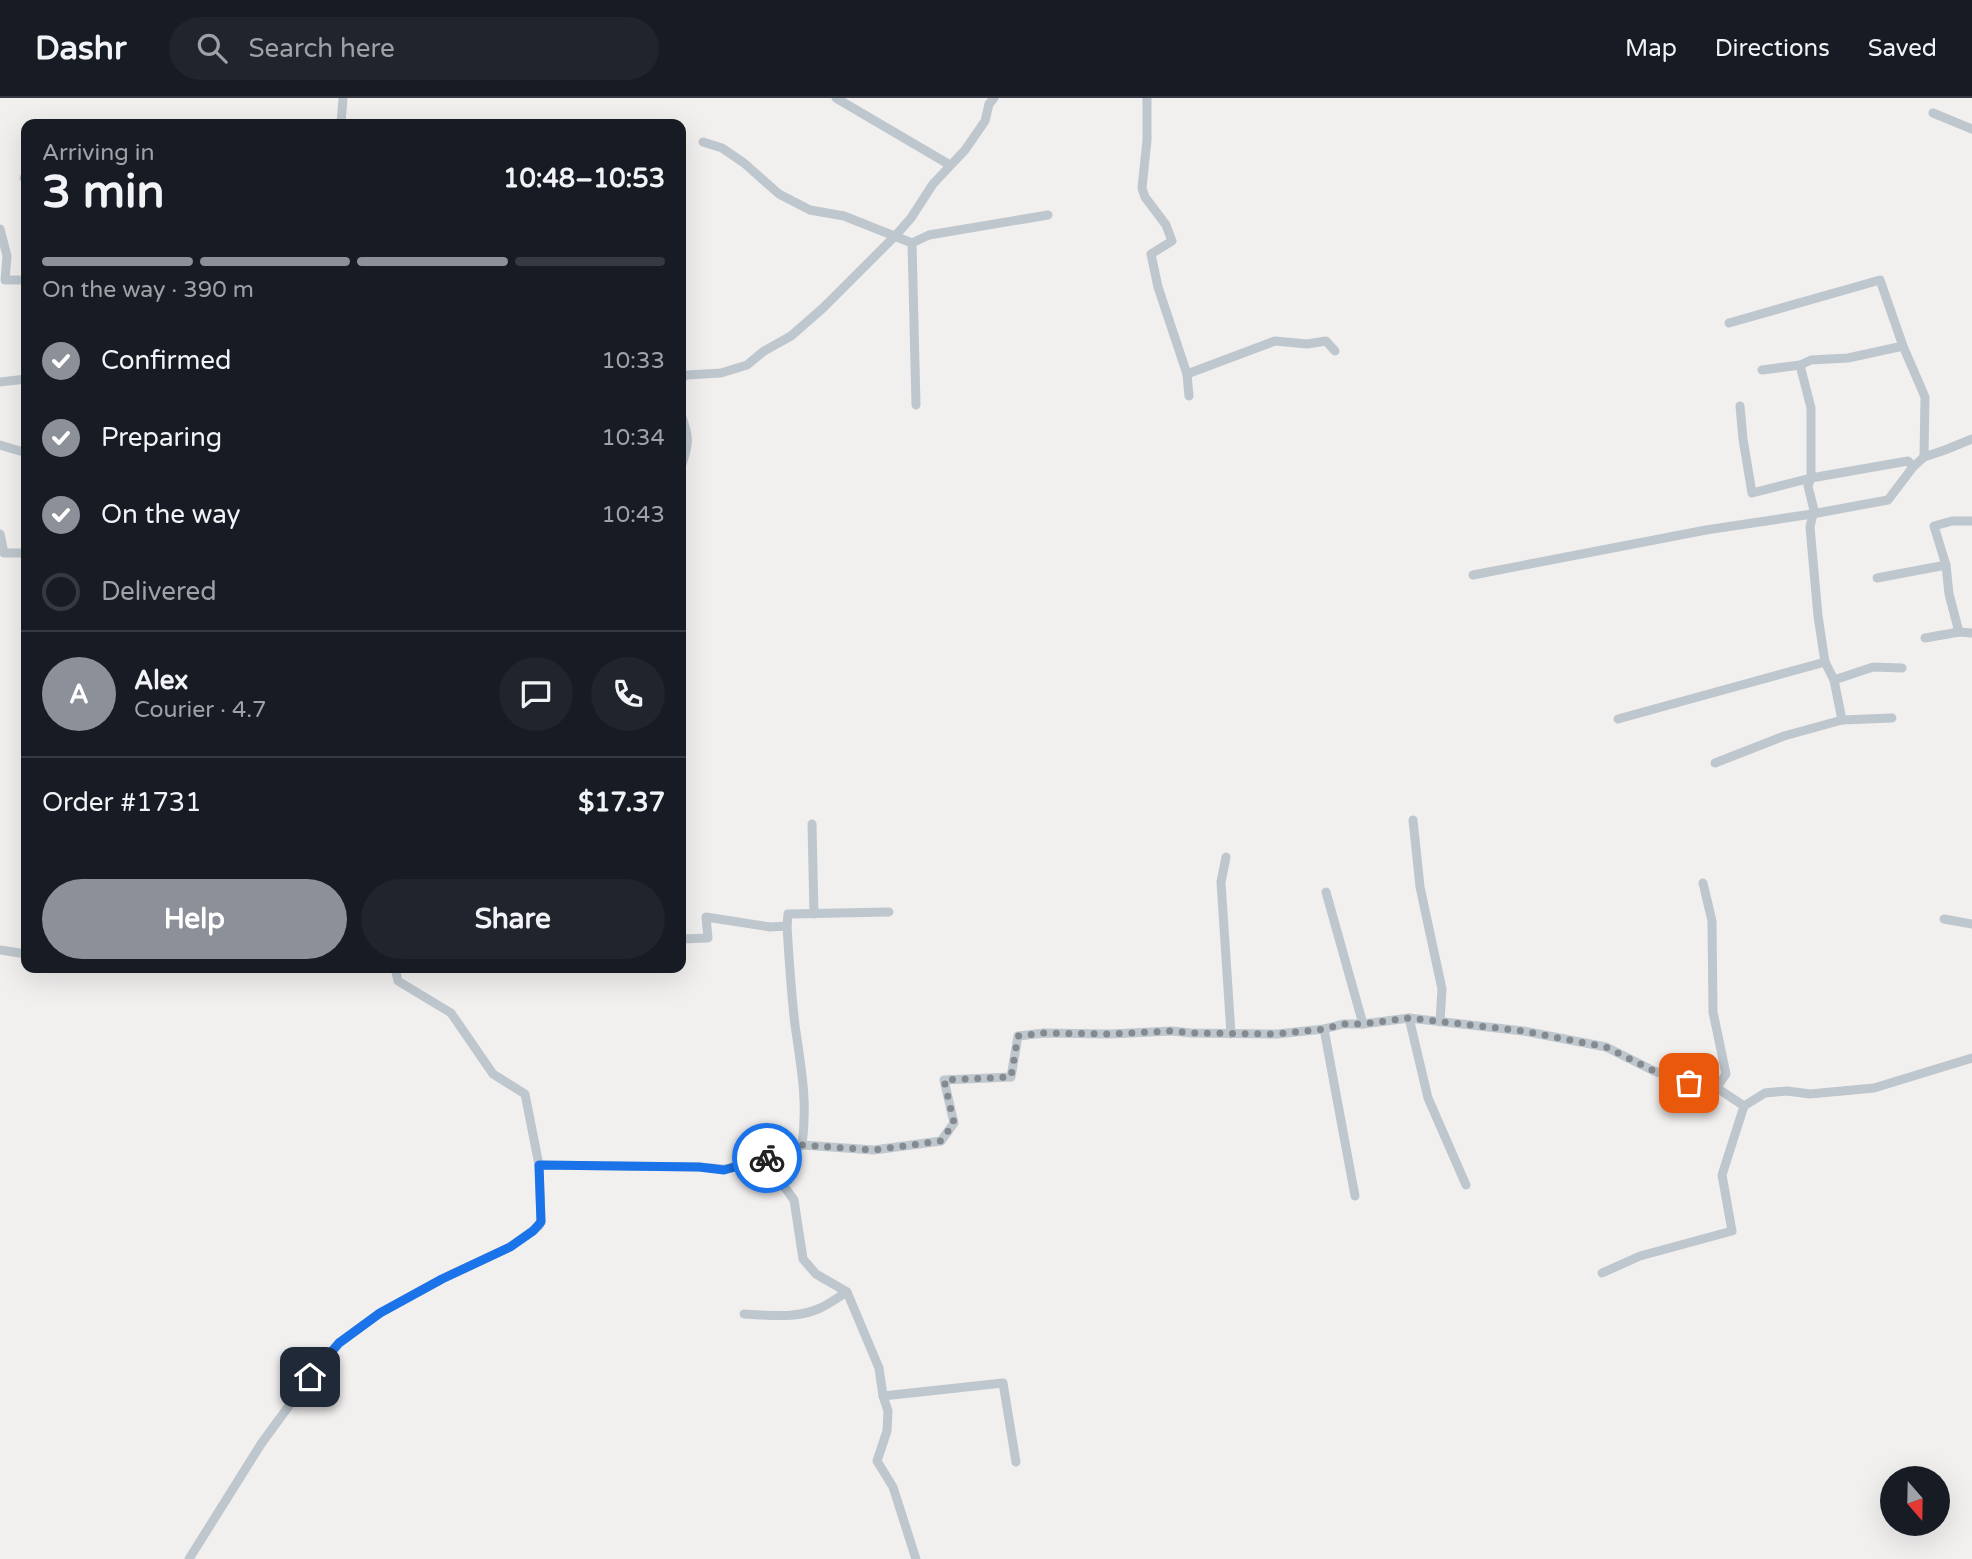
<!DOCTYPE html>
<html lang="en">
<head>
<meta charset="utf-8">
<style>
	body { margin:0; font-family:"Varela Round",sans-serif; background:#20242c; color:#f1f3f6; height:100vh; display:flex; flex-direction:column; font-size:26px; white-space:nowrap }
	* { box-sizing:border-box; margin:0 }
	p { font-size:23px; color:#9ea1a6 }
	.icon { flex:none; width:38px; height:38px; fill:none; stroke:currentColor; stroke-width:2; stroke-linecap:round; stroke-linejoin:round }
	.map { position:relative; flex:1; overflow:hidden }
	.sheet { position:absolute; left:21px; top:21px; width:665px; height:854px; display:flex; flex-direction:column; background:#171b24; border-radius:14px; box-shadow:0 7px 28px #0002 }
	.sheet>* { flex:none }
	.needle { width:46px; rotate:160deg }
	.fabs { position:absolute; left:1880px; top:1368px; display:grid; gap:14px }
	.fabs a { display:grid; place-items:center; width:70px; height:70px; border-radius:50%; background:#171b24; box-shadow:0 7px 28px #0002; font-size:35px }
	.pin { position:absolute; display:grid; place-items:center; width:60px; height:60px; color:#fff; margin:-30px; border-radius:14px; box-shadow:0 4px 10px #0006 }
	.courier { position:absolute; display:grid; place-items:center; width:70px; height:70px; margin:-35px; border:5px solid #1a73e8; border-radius:50%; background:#fff; color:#222; box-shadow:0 2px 9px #0007 }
	.summary em { font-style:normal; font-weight:700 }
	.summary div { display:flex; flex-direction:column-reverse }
	.summary { display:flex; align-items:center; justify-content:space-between; height:119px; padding:0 21px }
	h1 { font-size:46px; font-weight:700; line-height:52px }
	.bar { display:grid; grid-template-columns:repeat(4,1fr); gap:10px 7px; align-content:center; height:84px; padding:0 21px }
	.bar i { height:9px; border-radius:5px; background:#363941 }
	.bar .on { background:#8c9099 }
	.bar p { grid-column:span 4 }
	.line { display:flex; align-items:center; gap:18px; padding:0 21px; border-top:2px solid #363941 }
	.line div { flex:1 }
	.round { display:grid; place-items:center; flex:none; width:74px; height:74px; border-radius:37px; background:#20242c }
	ol { padding:0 21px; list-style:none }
	li { display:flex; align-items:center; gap:21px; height:77px }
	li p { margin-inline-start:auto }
	li .icon { padding:7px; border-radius:50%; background:#8c9099; color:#fff; stroke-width:4 }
	li:last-child { color:#9ea1a6 }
	li i { width:38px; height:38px; border:4px solid #363941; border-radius:50% }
	.button { display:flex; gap:14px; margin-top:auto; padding:14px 21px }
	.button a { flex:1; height:80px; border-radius:42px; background:#8c9099; color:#fff; font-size:28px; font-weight:700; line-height:80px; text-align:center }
	.button a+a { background:#20242c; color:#f1f3f6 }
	header { display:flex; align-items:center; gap:42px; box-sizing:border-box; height:98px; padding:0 35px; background:#171b24; border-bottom:2px solid #363941 }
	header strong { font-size:33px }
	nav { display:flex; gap:38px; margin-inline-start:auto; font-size:24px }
	.search { width:490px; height:63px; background:#20242c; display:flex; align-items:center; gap:18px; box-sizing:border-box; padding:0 24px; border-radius:38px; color:#9ea1a6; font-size:26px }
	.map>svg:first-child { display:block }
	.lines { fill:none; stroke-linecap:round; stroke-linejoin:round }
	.street { stroke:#bec7cd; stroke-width:9 }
	.done { stroke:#848a8f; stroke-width:7; stroke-dasharray:0 12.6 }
	.route { stroke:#1a73e8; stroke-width:9 }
</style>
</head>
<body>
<header>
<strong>Dashr</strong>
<div class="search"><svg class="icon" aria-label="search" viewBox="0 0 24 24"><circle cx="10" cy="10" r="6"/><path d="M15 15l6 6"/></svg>Search here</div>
<nav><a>Map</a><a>Directions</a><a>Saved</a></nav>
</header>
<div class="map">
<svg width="1972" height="1461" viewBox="0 0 1972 1461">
	<rect width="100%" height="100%" fill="#f2efef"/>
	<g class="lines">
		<g class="street">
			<path d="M836 0 950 67"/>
			<path d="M1147 0V42L1142 90 1145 99 1166 127 1172 143 1151 156 1158 189 1187 276 1189 298"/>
			<path d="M1933 15 1972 31"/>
			<path d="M341 26 343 0"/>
			<path d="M703 44 722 50 744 65 779 96 810 112 844 118 912 145 916 307"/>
			<path d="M24 80 26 81"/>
			<path d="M0 131 7 158 5 182H26"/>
			<path d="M912 145 929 137 1048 117"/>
			<path d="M1729 225 1880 182 1903 248 1925 299 1924 359"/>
			<path d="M1800 267 1811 310V380L1808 388 1814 412 1810 429 1818 518 1825 564"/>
			<path d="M1762 272 1800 267 1811 262 1848 260 1903 248"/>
			<path d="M1187 276 1275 243 1307 246 1326 243 1335 253"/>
			<path d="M681 280 687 277 721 275 747 267 764 253 791 238 823 210 896 137 911 120 933 86 965 52 985 23 989 6 994 0"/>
			<path d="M0 284 26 281"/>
			<path d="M1740 308 1743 341 1752 395 1811 380 1908 363 1913 369"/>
			<path d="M681 317C690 339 689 347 681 369"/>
			<path d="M0 347 20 353 26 352"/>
			<path d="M0 436 4 455H26"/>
			<path d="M1473 477 1706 432 1812 416 1888 402 1913 369 1924 359 1945 352 1972 341"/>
			<path d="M1877 480 1946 467"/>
			<path d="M1959 534 1949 496 1946 467 1934 428 1952 423H1972"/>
			<path d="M1925 540 1959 534 1972 535"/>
			<path d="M1834 582 1873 569 1902 570"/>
			<path d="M1618 621 1825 564 1834 582 1842 622"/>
			<path d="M1715 665 1784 638 1842 622 1892 620"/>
			<path d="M1413 722 1420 789 1442 891 1440 924"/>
			<path d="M812 726 814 816"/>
			<path d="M1226 759 1221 784 1231 936"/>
			<path d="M1703 785 1712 823 1713 914 1726 976 1717 989"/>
			<path d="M1326 794 1363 926"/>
			<path d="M1944 821 1972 826"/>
			<path d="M787 828 788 816 889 814"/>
			<path d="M681 841 708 840 706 819 770 829 787 828C789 861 791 894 795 927 801 969 808 1004 802 1047"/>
			<path d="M0 852 26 856"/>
			<path d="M395 870 398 883 451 915 493 976 525 996 539 1067 699 1069 724 1071 761 1062 802 1047 874 1052 941 1043 954 1025 944 982 1011 979 1018 938 1044 935 1110 936 1172 933 1191 935 1277 936 1324 931 1343 926H1363L1409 920 1523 933 1606 949 1654 973 1689 985 1711 986 1744 1008 1765 995 1787 993 1810 996 1874 990 1972 960"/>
			<path d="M1409 920 1428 1000 1466 1087"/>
			<path d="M1324 931 1355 1098"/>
			<path d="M761 1062 771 1070 794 1102 803 1161 816 1176 847 1194 879 1270 883 1298 888 1313 887 1333 877 1363 893 1389 916 1461"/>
			<path d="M1602 1175 1640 1158 1732 1133 1722 1077 1744 1008"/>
			<path d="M744 1216C768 1217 795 1221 818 1211 828 1207 838 1199 847 1194"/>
			<path d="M883 1298 1003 1285 1016 1364"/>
			<path d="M189 1461 261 1346 310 1279 339 1245 380 1215 442 1181 510 1149 539 1128 541 1123 539 1067"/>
		</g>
	</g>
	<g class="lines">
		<path class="done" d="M767 1060 802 1047 874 1052 941 1043 954 1025 944 982 1011 979 1018 938 1044 935 1110 936 1172 933 1191 935 1277 936 1324 931 1343 926H1363L1409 920 1523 933 1606 949 1654 973 1689 985"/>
		<path class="route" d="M310 1279 339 1245 380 1215 442 1181 510 1149 533 1133 541 1124 539 1067 699 1069 724 1072 767 1060"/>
	</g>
</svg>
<div class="fabs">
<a><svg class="needle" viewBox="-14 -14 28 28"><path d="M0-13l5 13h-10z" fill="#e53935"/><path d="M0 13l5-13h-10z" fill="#9ea1a6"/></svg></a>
</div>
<div class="pin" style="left:1689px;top:985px;background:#ea580c"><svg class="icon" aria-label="bag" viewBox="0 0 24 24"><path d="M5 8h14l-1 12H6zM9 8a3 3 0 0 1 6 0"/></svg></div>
<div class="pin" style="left:310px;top:1279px;background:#1f2937"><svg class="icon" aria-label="home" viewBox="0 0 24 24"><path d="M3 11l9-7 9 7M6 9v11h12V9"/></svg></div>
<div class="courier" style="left:767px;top:1060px"><svg class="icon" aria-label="bike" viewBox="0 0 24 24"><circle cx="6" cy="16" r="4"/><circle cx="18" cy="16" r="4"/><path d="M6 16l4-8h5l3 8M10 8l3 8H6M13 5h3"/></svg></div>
<section class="sheet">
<div class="summary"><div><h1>3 min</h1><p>Arriving in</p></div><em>10:48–10:53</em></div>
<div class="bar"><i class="on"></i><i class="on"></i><i class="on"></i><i></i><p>On the way · 390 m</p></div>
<ol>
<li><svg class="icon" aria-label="check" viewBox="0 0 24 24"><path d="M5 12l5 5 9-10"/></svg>Confirmed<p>10:33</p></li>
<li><svg class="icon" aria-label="check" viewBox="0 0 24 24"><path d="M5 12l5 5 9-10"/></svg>Preparing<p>10:34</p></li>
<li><svg class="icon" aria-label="check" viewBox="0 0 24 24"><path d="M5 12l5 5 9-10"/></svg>On the way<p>10:43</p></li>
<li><i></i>Delivered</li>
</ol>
<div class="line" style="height:126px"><b class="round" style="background:#8c9099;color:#fff">A</b><div><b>Alex</b><p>Courier · 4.7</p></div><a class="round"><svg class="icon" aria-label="chat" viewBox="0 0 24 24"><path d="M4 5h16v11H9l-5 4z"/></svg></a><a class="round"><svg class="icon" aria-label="phone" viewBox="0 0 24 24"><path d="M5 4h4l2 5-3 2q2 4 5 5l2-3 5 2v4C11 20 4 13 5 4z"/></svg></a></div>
<div class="line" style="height:91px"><div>Order #1731</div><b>$17.37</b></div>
<div class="button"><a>Help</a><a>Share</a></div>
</section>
</div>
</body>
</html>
